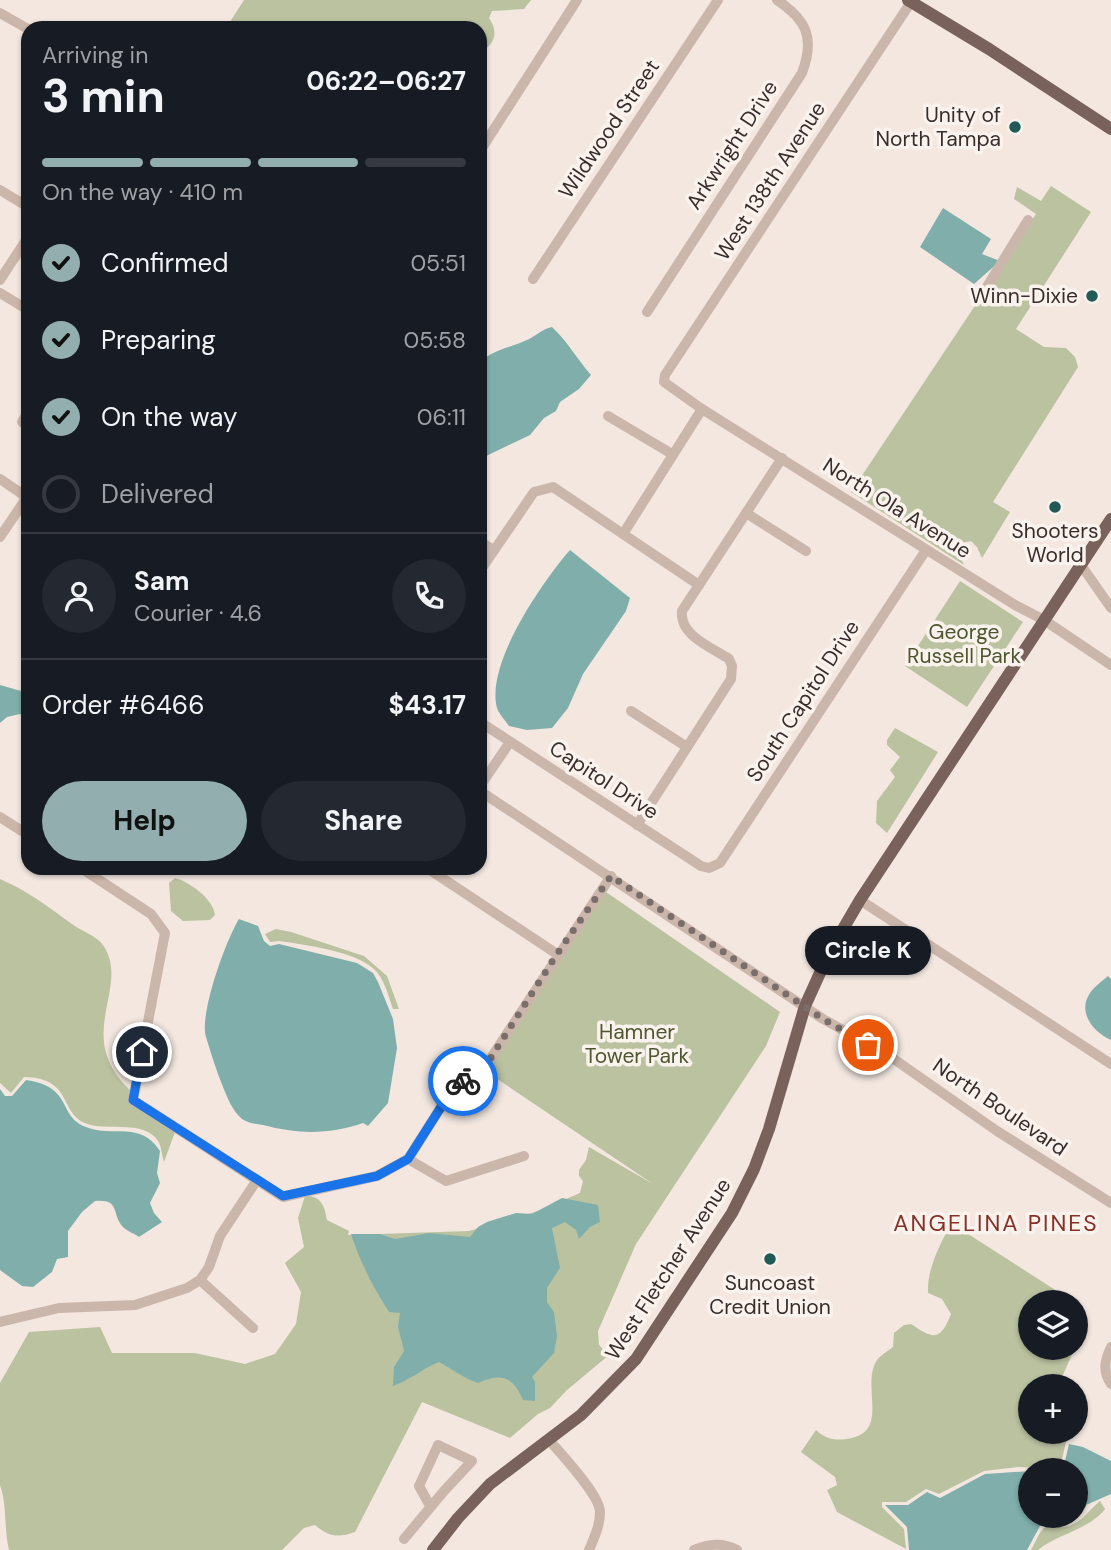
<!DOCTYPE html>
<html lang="en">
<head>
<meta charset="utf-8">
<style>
	body { margin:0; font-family:"DM Sans",sans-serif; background:#242831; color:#f1f3f6; height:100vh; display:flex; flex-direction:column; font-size:26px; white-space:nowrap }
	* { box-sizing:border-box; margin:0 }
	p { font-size:23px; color:#9ea1a6 }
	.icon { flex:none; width:38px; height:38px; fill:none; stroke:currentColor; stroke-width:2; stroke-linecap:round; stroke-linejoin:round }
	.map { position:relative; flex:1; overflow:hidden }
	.sheet { position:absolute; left:21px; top:21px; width:466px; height:854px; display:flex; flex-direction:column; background:#171b24; border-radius:21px; box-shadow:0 2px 5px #0004 }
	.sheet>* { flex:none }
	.buttons { position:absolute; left:1018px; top:1290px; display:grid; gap:14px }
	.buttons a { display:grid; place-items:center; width:70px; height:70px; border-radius:50%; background:#171b24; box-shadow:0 2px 5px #0004; font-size:35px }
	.pin { position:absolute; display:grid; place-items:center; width:60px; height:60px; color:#fff; margin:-30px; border:4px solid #fff; border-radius:50%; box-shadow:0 2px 7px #0007 }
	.courier { position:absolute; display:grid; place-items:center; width:70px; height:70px; margin:-35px; border:5px solid #1a73e8; border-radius:50%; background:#fff; color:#222; box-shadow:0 2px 9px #0007 }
	.bubble { position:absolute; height:49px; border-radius:24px; background:#171b24; box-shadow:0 2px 5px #0004; font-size:23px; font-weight:700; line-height:49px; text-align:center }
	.headline em { font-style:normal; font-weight:700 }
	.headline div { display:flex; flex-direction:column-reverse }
	.headline { display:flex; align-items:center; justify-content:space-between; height:119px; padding:0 21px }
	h1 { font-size:46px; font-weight:700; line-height:52px }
	.bar { display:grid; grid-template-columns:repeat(4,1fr); gap:10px 7px; align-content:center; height:84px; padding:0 21px }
	.bar i { height:9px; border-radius:5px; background:#363941 }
	.bar .current { background:#93aeae }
	.bar p { grid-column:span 4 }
	.line { display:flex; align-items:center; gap:18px; padding:0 21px; border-top:2px solid #363941 }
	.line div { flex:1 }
	.round { display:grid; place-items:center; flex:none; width:74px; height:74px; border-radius:37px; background:#242831 }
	ol { padding:0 21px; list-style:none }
	li { display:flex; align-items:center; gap:21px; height:77px }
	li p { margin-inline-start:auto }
	li .icon { padding:7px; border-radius:50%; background:#93aeae; color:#111; stroke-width:4 }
	li:last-child { color:#9ea1a6 }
	li i { width:38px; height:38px; border:4px solid #363941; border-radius:50% }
	.cta { display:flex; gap:14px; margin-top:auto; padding:14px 21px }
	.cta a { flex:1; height:80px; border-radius:42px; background:#93aeae; color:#111; font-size:28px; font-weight:700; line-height:80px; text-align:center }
	.cta a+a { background:#242831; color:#f1f3f6 }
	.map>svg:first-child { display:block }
	.green { fill:#bbc2a0 }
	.water { fill:#80afab }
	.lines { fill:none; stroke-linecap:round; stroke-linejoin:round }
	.minor { stroke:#cbb6ac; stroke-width:10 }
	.major { stroke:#7a625c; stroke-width:12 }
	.done { stroke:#7a6e6a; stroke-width:7; stroke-dasharray:0 12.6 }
	.route { stroke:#1a73e8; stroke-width:9 }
	.poi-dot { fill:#215a56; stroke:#faf2ed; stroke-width:2.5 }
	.labels { text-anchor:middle; stroke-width:7; stroke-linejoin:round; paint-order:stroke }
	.poi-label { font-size:21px; fill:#392d2b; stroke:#faf2ed; text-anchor:end }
	.street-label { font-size:21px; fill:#392d2b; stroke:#faf2ed }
	.park-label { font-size:21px; fill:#4e572f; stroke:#faf2ed }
	.neighbourhood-label { font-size:23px; letter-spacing:2px; fill:#863026; stroke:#faf2ed }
</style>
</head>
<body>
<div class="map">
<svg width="1111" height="1550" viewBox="0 0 1111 1550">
	<rect width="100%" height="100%" fill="#f3e7e0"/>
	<g class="green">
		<path d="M244 0H531L524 9 492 11 489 18C499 32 495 45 480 52V28H226Z"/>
		<path d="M1051 186 1091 212 1016 329 1044 347 1066 348 1075 357 1078 367 993 502 1010 512 982 558 977 547 971 541 962 543 961 559 964 565 851 492 1036 214 1014 199 1017 187 1041 201Z"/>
		<path d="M960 581 1023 622 967 707 905 666Z"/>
		<path d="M895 728 938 752 887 833 876 823 877 801 895 777 890 770 900 757 887 745V740Z"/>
		<path d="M175 878C190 882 213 899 215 915L210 920 183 921 171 911 169 883Z"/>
		<path d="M0 879C28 891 47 906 72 924 81 931 97 936 103 945 132 988 72 1035 130 1090L129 1098 175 1132 164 1162C161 1153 162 1144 155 1137 138 1120 106 1132 85 1123 59 1112 73 1078 24 1077L11 1093 0 1083Z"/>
		<path d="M606 892 780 1012 766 1046 636 1244 598 1331 599 1345 609 1355 567 1390 550 1408 538 1414 510 1438 422 1402 355 1532C338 1538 329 1537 315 1525L304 1528 282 1550H9C4 1529 7 1504 0 1485V1383L29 1332 100 1327 112 1353H195L245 1364 275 1354 296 1324 301 1292 285 1263 304 1247 298 1218 305 1196C321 1195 325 1207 327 1220L349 1231 348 1235 469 1231 538 1211 580 1193 583 1181 579 1176V1170L586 1160 589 1147 653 1184 487 1072Z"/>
		<path d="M276 929 291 932 364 956 387 976 399 1009H393C389 997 384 978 374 969 354 951 306 945 279 941L270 942 265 934Z"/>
		<path d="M951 1223 1074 1302H1031V1348H1075L1058 1386H1031V1432H1060L1066 1442 1062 1459 1048 1468 1018 1467 984 1471 939 1494 926 1489 906 1502H882V1507L904 1529 906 1549 837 1512 827 1490 837 1485 835 1477 801 1452 816 1430C824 1438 834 1441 846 1439 889 1434 864 1392 874 1366 877 1357 885 1353 893 1347L894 1333 904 1325 911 1324C932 1338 940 1343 951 1314L942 1299 928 1293C927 1268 940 1245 951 1223Z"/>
		<path d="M1100 1501 1105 1509C1089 1530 1057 1534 1038 1550H1031C1037 1541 1040 1525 1052 1525 1059 1525 1063 1528 1069 1526 1082 1522 1090 1509 1100 1501Z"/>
	</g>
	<g class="water">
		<path d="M943 208 991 239 982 254 1000 261 974 284 920 247Z"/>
		<path d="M552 327C568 342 577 359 591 375L579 389 560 402 556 411 544 418 530 435 480 459V362C494 349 510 348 527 340 536 336 542 329 552 327Z"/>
		<path d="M570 550 630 598 626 611 583 674 568 708 552 728 527 730 509 726C505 720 499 714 497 708 485 664 543 581 570 550Z"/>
		<path d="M0 685 28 693V719L20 714 7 717 0 723Z"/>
		<path d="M239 919 258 926 264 941 270 946 279 944 357 963 373 973 378 982 393 1019 397 1048 388 1103 368 1126 363 1123C328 1135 297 1134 263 1125 256 1124 248 1123 242 1119 232 1110 228 1099 223 1087 216 1070 211 1053 206 1037 199 1014 226 940 239 919Z"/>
		<path d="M1108 976 1111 979V1040C1093 1032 1077 1012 1090 993 1094 987 1102 981 1108 976Z"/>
		<path d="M26 1080C74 1087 57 1116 86 1127 114 1138 140 1120 160 1151L157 1173 160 1183 150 1203 154 1213 162 1222 139 1237C135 1234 127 1231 123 1227 111 1214 121 1199 95 1201L82 1212 68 1231V1257L57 1259 52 1272 33 1287 22 1286 0 1270V1089L5 1096H12Z"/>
		<path d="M562 1198 598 1205 600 1222 590 1227 579 1239 576 1230 565 1222 552 1228 560 1268 547 1288V1302L554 1312 557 1336 554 1353 532 1377 535 1382V1401L523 1400C513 1376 501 1373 478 1383 461 1377 453 1369 439 1362 422 1369 410 1380 393 1386L394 1367 404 1351 398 1327 400 1313 389 1312C373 1287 360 1262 351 1234H380L395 1239 429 1233 470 1237 478 1227 487 1222 516 1213 532 1214Z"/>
		<path d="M1069 1444 1083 1447 1111 1461V1494L1086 1505 1075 1519 1066 1524 1049 1521 1040 1526 1027 1550H909L907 1527 885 1505H908L927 1492 940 1498 985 1474 1031 1471V1516H1076V1470H1052L1065 1461Z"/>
	</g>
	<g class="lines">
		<g class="minor">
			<path d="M911 2 665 375 664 382 702 409 1015 605 1044 620 1111 665"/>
			<path d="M0 13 28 29"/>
			<path d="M480 151 577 0"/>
			<path d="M0 190 28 207"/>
			<path d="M533 279 718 0"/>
			<path d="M0 280 28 237"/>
			<path d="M0 293 28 310"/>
			<path d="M980 298 1028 220"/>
			<path d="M647 312 802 73C815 38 807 20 777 0"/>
			<path d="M28 412 22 422 28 426"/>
			<path d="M608 416 672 454"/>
			<path d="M0 479 28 498"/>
			<path d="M746 513 806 551"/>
			<path d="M623 534 702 409"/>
			<path d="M0 537 27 497"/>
			<path d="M480 541 493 550"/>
			<path d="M1081 565 1111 608"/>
			<path d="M480 571 534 492 553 487 699 585"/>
			<path d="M631 711 687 747"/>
			<path d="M480 722 701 866 709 868 720 863 926 550"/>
			<path d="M480 786 510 742"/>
			<path d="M480 791 823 1019 888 1055 997 1131 1111 1203"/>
			<path d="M0 817 28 835"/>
			<path d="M637 825 731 679 732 666 729 659C711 647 679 635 682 611L782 458"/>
			<path d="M81 868 151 914 165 933 133 1100 283 1197 377 1176 408 1159 455 1085 483 1070 611 876"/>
			<path d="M427 868 557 954"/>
			<path d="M860 900 1111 1064"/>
			<path d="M408 1159 446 1181 524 1156"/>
			<path d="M200 1280 253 1328"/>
			<path d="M0 1322 59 1308 135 1305 187 1288 200 1280 209 1267 220 1236 257 1180"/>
			<path d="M1111 1347C1105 1360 1102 1371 1111 1384"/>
			<path d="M549 1440C561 1454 600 1495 600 1512 600 1526 594 1538 589 1550"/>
			<path d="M404 1539 444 1491 472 1461 438 1445 419 1486 430 1506"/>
			<path d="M694 1550C709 1544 722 1542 737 1550"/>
		</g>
		<g class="major">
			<path d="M908 0 989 49 1111 129"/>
			<path d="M433 1550 458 1518 490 1484 581 1415 636 1359 732 1213 754 1169 769 1129 805 1006 829 953 860 900 1111 519"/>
		</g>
	</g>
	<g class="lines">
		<path class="done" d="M463 1081 483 1070 557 954 611 876 823 1019 868 1045"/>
		<path class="route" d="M142 1052 133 1100 283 1196 377 1176 408 1159 455 1085 463 1081"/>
	</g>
	<g class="poi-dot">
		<circle cx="1015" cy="127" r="7"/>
		<circle cx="1092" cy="296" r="7"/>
		<circle cx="1055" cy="507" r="7"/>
		<circle cx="770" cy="1259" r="7"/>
	</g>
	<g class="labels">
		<g class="poi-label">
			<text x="1001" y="122">Unity of<tspan x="1001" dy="24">North Tampa</tspan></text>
			<text x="1078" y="303">Winn-Dixie</text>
			<text x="1055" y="538" text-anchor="middle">Shooters<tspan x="1055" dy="24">World</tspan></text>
			<text x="770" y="1290" text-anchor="middle">Suncoast<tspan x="770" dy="24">Credit Union</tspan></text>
		</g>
		<g class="street-label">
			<text transform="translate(609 129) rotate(-56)" y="7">Wildwood Street</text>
			<text transform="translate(732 145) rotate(-57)" y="7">Arkwright Drive</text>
			<text transform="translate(770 181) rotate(-57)" y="7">West 138th Avenue</text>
			<text transform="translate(897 508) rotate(32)" y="7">North Ola Avenue</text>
			<text transform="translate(803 701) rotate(-57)" y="7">South Capitol Drive</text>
			<text transform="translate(604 780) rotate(33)" y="7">Capitol Drive</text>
			<text transform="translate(1000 1107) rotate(34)" y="7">North Boulevard</text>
			<text transform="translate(668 1269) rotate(-57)" y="7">West Fletcher Avenue</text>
		</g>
		<g class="park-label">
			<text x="964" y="639">George<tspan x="964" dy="24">Russell Park</tspan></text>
			<text x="637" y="1039">Hamner<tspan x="637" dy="24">Tower Park</tspan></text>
		</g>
		<g class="neighbourhood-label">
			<text x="996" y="1231">ANGELINA PINES</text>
		</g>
	</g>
</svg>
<div class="buttons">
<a><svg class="icon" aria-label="layers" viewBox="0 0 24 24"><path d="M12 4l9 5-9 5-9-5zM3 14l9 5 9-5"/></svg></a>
<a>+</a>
<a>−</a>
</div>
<div class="pin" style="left:868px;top:1045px;background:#ea580c"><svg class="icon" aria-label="bag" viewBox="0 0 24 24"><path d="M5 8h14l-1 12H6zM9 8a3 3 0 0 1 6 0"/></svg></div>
<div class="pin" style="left:142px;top:1052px;background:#1f2937"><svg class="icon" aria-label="home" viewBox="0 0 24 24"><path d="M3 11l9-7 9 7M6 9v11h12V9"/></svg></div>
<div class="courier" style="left:463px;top:1081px"><svg class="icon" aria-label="bike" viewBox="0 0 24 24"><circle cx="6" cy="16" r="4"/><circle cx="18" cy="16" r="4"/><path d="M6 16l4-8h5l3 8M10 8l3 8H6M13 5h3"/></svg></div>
<div class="bubble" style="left:805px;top:926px;width:126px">Circle K</div>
<section class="sheet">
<div class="headline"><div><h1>3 min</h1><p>Arriving in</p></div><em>06:22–06:27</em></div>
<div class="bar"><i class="current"></i><i class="current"></i><i class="current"></i><i></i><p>On the way · 410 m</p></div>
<ol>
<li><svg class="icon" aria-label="check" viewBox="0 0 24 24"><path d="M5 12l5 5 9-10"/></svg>Confirmed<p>05:51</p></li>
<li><svg class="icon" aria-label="check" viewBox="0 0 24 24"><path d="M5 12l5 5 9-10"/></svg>Preparing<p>05:58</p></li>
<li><svg class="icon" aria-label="check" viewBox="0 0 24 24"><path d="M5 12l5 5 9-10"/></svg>On the way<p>06:11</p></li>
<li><i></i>Delivered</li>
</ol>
<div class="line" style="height:126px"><a class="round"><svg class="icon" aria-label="person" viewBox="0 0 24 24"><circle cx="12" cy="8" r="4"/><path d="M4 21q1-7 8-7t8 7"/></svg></a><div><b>Sam</b><p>Courier · 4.6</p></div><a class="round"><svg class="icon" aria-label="phone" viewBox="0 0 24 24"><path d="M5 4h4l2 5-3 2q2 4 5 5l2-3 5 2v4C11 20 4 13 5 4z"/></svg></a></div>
<div class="line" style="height:91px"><div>Order #6466</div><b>$43.17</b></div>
<div class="cta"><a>Help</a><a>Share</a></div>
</section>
</div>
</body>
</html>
